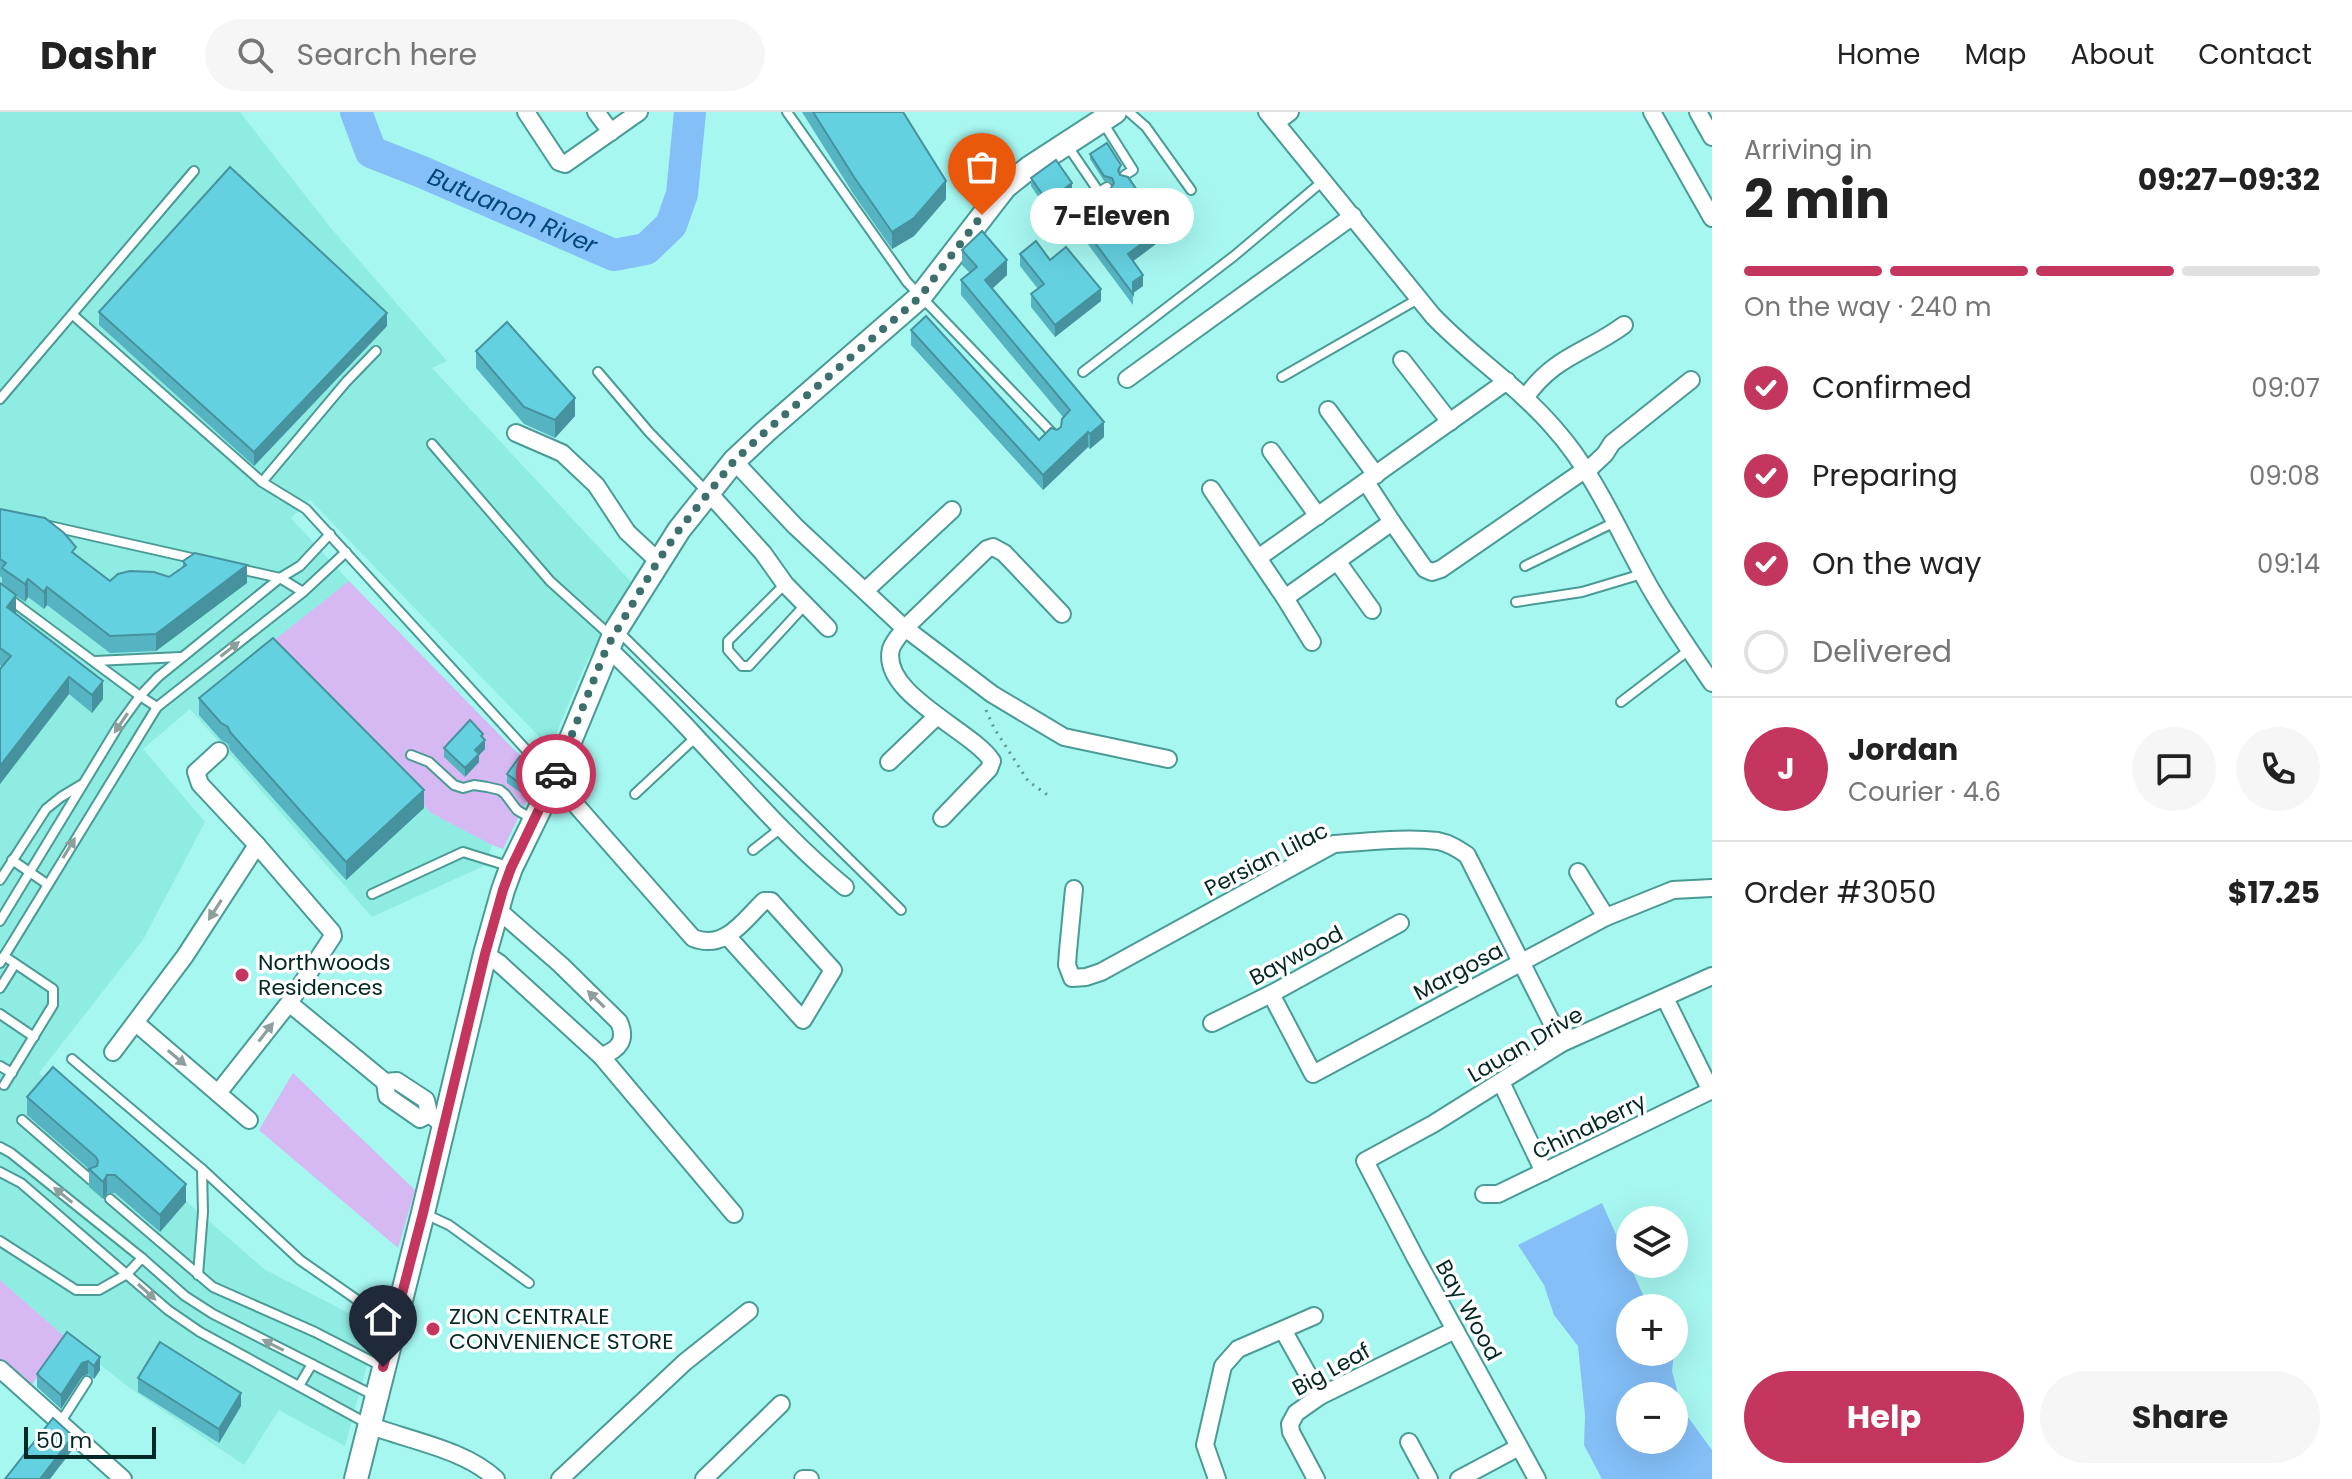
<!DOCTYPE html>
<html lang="en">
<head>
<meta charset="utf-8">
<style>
	body { margin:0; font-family:Poppins,sans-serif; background:#f6f6f6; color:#222; height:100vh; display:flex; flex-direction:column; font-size:30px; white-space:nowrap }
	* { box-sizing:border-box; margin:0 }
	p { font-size:26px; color:#767676 }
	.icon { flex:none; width:44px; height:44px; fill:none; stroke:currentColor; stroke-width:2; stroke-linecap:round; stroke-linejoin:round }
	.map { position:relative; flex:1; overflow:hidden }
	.drawer { display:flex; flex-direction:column; background:#fff; width:640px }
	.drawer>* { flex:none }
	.fabs { position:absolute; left:1616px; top:1094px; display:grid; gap:16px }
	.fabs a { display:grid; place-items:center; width:72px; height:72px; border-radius:50%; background:#fff; box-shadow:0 8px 32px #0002; font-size:40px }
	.scale { position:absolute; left:24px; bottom:20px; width:132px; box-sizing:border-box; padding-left:8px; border:4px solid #032825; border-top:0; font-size:22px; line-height:28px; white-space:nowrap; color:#032825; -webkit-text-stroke:6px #fff; paint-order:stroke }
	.pin { position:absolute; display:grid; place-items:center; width:68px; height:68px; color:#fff; margin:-82px -34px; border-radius:50% 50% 50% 0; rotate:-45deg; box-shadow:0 0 8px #0007 }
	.pin .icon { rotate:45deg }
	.courier { position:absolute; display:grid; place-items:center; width:80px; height:80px; margin:-40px; border:6px solid #c5365f; border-radius:50%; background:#fff; color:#222; box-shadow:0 2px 10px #0007 }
	.bubble { position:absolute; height:56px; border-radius:28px; background:#fff; box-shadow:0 8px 32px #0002; font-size:26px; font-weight:700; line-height:56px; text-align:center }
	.overview em { font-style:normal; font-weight:700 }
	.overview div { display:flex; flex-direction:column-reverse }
	.overview { display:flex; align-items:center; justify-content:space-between; height:136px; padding:0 32px }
	h1 { font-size:52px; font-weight:700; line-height:60px }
	.bar { display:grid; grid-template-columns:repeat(4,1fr); gap:12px 8px; align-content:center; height:96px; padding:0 32px }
	.bar i { height:10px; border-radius:6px; background:#e0e0e0 }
	.bar .on { background:#c5365f }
	.bar p { grid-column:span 4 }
	.line { display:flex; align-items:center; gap:20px; padding:0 32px; border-top:2px solid #e0e0e0 }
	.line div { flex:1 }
	.round { display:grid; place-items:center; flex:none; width:84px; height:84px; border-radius:42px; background:#f6f6f6 }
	ol { padding:0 32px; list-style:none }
	li { display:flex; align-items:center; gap:24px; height:88px }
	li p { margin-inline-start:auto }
	li .icon { padding:8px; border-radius:50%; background:#c5365f; color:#fff; stroke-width:4 }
	li:last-child { color:#767676 }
	li i { width:44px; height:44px; border:4px solid #e0e0e0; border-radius:50% }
	.primary-button { display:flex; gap:16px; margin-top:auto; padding:16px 32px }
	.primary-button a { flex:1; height:92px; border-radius:48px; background:#c5365f; color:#fff; font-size:32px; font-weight:700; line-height:92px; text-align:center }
	.primary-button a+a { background:#f6f6f6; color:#222 }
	header { display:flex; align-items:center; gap:48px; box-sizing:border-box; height:112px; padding:0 40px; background:#fff; border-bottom:2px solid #e0e0e0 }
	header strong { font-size:38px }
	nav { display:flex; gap:44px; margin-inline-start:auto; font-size:28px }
	.search { width:560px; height:72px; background:#f6f6f6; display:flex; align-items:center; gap:20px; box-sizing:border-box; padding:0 28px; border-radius:44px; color:#767676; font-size:30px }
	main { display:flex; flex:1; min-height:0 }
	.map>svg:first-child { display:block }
	.built { fill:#8fece3 }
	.green { fill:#d6b8f2 }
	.water { fill:#84bff8; fill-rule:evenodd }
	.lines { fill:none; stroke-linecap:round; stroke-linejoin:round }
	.river { stroke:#84bff8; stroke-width:32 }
	.service-casing { stroke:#4a9b95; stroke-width:12 }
	.minor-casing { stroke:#4a9b95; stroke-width:20 }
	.secondary-casing { stroke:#4a9b95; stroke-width:26 }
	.path { stroke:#599590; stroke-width:3; stroke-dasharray:2 6; stroke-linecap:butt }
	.service { stroke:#fff; stroke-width:8 }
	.minor { stroke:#fff; stroke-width:16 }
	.secondary { stroke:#fff; stroke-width:22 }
	.wall { fill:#56b4c2 }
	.shaded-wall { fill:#46929e }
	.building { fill:#64d1e1; stroke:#46929e; stroke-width:2 }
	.oneway { fill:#8e9e9d }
	.done { stroke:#3c706c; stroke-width:8; stroke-dasharray:0 14.4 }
	.route { stroke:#c5365f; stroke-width:10 }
	.poi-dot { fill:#c5365f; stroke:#fff; stroke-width:3 }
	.labels { text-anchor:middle; stroke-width:7; stroke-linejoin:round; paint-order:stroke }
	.street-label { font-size:22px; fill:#032825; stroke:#fff }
	.poi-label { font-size:22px; fill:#032825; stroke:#fff; text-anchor:start }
	.water-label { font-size:24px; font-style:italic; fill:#004679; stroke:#fff }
</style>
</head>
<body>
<header>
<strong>Dashr</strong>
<div class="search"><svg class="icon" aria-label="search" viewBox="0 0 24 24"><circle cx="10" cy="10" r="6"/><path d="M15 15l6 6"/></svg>Search here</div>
<nav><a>Home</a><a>Map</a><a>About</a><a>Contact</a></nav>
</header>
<main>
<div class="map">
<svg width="1712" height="1367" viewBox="0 0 1712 1367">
	<rect width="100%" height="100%" fill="#a6f7f0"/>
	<path class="built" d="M0 0H240L330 115 447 249 432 256 634 473 607 510 582 560 550 636 310 388 291 406 349 469 268 534 431 701 492 733 486 753 372 805 190 597 143 637 205 710 143 828 39 961 264 1157 377 1216 345 1334 279 1298 244 1353 131 1277 65 1225 0 1168Z"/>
	<g class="green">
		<path d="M349 469 539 663 503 737 492 733 431 701 267 534Z"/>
		<path d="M293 961 415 1078 398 1136 259 1018Z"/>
		<path d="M0 1168 65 1225 23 1286 0 1267Z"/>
	</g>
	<path class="water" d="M1602 1091 1649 1196H1630V1240H1674V1229L1675 1231 1672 1259 1682 1297 1712 1338V1367H1602L1584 1333 1585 1303 1578 1234 1554 1203 1544 1173 1518 1133ZM1630 1284H1674V1328H1630Z"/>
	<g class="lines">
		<path class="river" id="s1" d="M356 0 371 40 422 60 614 143 646 137 671 113 682 82 690 0"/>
		<g class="service-casing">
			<g id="service">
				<path d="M787 0 907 170 1056 325"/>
				<path d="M1129 0 1146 15 1191 78"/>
				<path d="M1102 9 1133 58 1125 63"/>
				<path d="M1067 33 1099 80 1107 75"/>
				<path d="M73 203 262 370 306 397 551 665"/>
				<path d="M598 260 649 320 708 381"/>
				<path d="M1083 260 1234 144 1323 69"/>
				<path d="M1282 265 1418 187"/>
				<path d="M0 287 194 59"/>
				<path d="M432 332 550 469 612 525"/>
				<path d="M262 370 346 270 376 239"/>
				<path d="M45 413 196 447"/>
				<path d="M1525 454 1615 410"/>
				<path d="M240 457 280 466 303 480"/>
				<path d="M785 472 728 529V538L742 554H749L805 493"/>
				<path d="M0 480 140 584 157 595"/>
				<path d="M1516 490 1582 480 1642 462"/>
				<path d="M617 518 901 798"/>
				<path d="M95 549 181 545"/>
				<path d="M1621 590 1689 538"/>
				<path d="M411 643 429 650 454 673 463 676 474 673 487 675 500 678 505 682 517 698 534 708"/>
				<path d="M635 682 696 625"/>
				<path d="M753 738 781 716"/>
				<path d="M12 748 47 772"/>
				<path d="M0 768 46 697 61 685 81 673"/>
				<path d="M372 782 463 740 508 754"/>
				<path d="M0 809 119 613 140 584 158 565 280 466 300 454 330 422"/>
				<path d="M0 851 157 595 303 480 346 440"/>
				<path d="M0 876 15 852"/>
				<path d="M0 902 34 925"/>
				<path d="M72 947 202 1057 300 1148 393 1213"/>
				<path d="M0 954 12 961"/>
				<path d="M4 973 53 893V877L4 844"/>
				<path d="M22 1008 91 1068"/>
				<path d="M0 1035 11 1041 142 1146 185 1184 213 1202 375 1284"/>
				<path d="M0 1060 21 1071 168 1198 200 1220 368 1312"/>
				<path d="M110 1087 213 1175 315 1220 383 1255"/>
				<path d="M423 1101 449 1113 529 1171"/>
				<path d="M0 1129 76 1178H99L127 1162 142 1146"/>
				<path d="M198 1163 203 1100 202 1057"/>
				<path d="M299 1274 312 1252"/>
				<path d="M60 1311 87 1269"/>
			</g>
		</g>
		<g class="minor-casing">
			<g id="minor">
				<path d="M526 0 559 50 565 52 639 0"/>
				<path d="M596 0 611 20"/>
				<path d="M1267 0 1433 204C1471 244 1518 274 1554 316 1597 364 1620 424 1652 479 1670 510 1691 540 1712 571"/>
				<path d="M1652 0 1712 106"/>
				<path d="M1698 0 1712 25"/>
				<path d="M1277 10 1290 0"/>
				<path d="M1402 248 1450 310"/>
				<path d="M1127 267 1353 104"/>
				<path d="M1525 286C1554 244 1586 241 1624 213"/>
				<path d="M1328 298 1376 363"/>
				<path d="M516 321 562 341 596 373 627 420 658 449"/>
				<path d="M1271 339 1318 404"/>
				<path d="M734 349 795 414 901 513 992 582 1064 625 1168 647"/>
				<path d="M1587 359 1605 342 1612 331 1691 268"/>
				<path d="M1366 370 1392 410"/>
				<path d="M1211 377 1285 486 1312 530"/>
				<path d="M709 381 763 441 785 472 828 516"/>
				<path d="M1258 446 1507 269"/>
				<path d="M1337 449 1372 498"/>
				<path d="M866 478 952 398"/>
				<path d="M1285 486 1392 410 1425 457 1432 460 1441 457 1586 357"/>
				<path d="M607 535C638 565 669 595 698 627 746 678 791 731 845 775"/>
				<path d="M889 650 937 604"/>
				<path d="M554 668 693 826C725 839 744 808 764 789H771L833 858 803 908 728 825"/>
				<path d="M942 706 989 657 992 649C972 618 880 582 891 537 893 530 900 523 905 516L987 437 993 435 1004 441 1062 502"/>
				<path d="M1578 760 1606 805"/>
				<path d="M1074 777 1068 839 1067 853 1072 866 1086 865 1101 860 1334 732C1367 730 1404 725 1438 729 1449 731 1458 737 1467 743L1562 931"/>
				<path d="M498 798 561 853 619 910C627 928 619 938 601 944"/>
				<path d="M485 842 499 851 601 944 734 1102"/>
				<path d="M1271 882 1313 962 1606 805 1673 778 1712 776"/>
				<path d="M1665 886 1711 979"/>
				<path d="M289 891 385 970 397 969 426 988 429 1002 444 1013"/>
				<path d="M136 911 249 1008"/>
				<path d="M1212 911 1271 882 1400 811"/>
				<path d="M113 940 185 844 257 733"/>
				<path d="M385 970 387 984 420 1007 429 1002"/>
				<path d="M1501 970 1544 1060"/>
				<path d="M218 981 289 891 333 824 332 820 257 733 200 672 196 660 219 639"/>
				<path d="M1484 1082H1498L1712 978"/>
				<path d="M1283 1218 1320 1284"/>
				<path d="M0 1257 123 1367"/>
				<path d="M369 1313C410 1329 464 1337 496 1367"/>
				<path d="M1409 1330 1429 1367"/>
				<path d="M560 1367 685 1250 749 1199"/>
				<path d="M704 1367 781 1292"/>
				<path d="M803 1367H810"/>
				<path d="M1217 1367 1205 1333 1223 1254 1238 1237 1314 1204"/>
				<path d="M1316 1367 1291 1320 1290 1312 1296 1301 1320 1284 1455 1218"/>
				<path d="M1459 1367 1519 1335"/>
				<path d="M1537 1367 1415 1145 1365 1049 1433 1012 1562 931 1712 864"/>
			</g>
		</g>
		<g class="secondary-casing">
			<path id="secondary" d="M356 1367 423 1101 485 842 503 778 511 756 554 668 616 518 679 418 734 349 766 319 920 185 1005 75 1029 56 1115 0"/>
		</g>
		<path class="path" d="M986 598 994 616 1028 669 1049 684"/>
		<use href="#service" class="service"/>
		<use href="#minor" class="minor"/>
		<use href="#secondary" class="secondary"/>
	</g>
	<g class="wall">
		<path d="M802 0H903L946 87 914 124 892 137 854 83Z"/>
		<path d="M1090 42 1121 57 1119 61 1120 63 1139 86 1121 97 1111 81 1112 71 1104 69 1090 47Z"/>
		<path d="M1031 66 1072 80 1047 98 1031 74Z"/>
		<path d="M1081 112 1109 116 1176 117 1133 149 1143 174 1133 181V193L1081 123Z"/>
		<path d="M962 138 1007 163 992 177 1104 325 1090 337 1088 335 1043 378 911 233V218L1039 328 1061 315 1063 305 961 183V168L970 161 962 153Z"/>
		<path d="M1020 142 1050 148 1101 189 1055 225 1031 195V182L1038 177 1020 154Z"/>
		<path d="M99 200 387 214 254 354 99 213Z"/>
		<path d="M476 239 575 304 555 326 524 312 476 256Z"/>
		<path d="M0 397 76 443 110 469 169 465 183 455V449L247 471 156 539 110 541 47 493 44 497 28 485 25 490 16 484V501L103 587 92 601 69 582 0 672V557L2 555 0 553V471L2 472V466L0 464Z"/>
		<path d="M199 586 424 696 346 768 230 638 228 632 221 628 199 603Z"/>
		<path d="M483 626 485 637 479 643V650L465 665 444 645V636Z"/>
		<path d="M507 662 537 664 524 683 507 671Z"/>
		<path d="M27 985 186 1090 160 1120 115 1081H107L103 1087 89 1075V1057L27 1003Z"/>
		<path d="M67 1220 100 1258 94 1267 88 1262 82 1265 61 1297 37 1275V1262Z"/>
		<path d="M138 1266 241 1294 219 1331 138 1280Z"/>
	</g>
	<g class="shaded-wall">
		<path d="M946 69V87L914 124 892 137V120Z"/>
		<path d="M1072 71V80L1047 98V89Z"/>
		<path d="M1139 81V86L1121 97V92Z"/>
		<path d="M1176 106V117L1128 153V142Z"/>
		<path d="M1007 148V163L985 183V168Z"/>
		<path d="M1143 163V174L1133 181V170Z"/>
		<path d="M1101 177V189L1055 225V213Z"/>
		<path d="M387 201V214L254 354V340Z"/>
		<path d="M575 286V304L555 326V308Z"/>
		<path d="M1104 310V325L1090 337V322Z"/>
		<path d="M1088 320V335L1043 378V363Z"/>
		<path d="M247 453V471L156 539V522Z"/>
		<path d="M28 467V485L25 490V472Z"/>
		<path d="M47 475V493L44 497V480Z"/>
		<path d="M16 483V501L7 513V495Z"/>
		<path d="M69 565V582L0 672V654Z"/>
		<path d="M103 569V587L92 601V583Z"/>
		<path d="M483 622V630L485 628V637L479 643V650L465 665V656Z"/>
		<path d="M537 655V664L524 683V674Z"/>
		<path d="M424 678V696L346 768V750Z"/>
		<path d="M107 1063V1081L103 1087V1070Z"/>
		<path d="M186 1072V1090L160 1120V1103Z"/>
		<path d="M100 1245V1258L94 1267V1254Z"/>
		<path d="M88 1249V1262L82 1265 61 1297V1283L82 1251Z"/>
		<path d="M241 1281V1294L219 1331V1317Z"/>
		<path d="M73 1324V1337L50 1367H40Z"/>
	</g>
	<g class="building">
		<path d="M813 0H903L946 69 914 106 892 120 854 65Z"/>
		<path d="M1107 31 1121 53 1118 58 1120 63 1128 65 1139 81 1121 92 1111 76 1114 71 1112 66 1104 64 1090 42Z"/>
		<path d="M1056 48 1072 71 1047 89 1031 66Z"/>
		<path d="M230 55 387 201 254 340 99 200Z"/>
		<path d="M1166 93 1176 106 1128 142 1143 163 1133 170V182L1081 112 1097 100 1109 116 1126 103 1135 116Z"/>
		<path d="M982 119 1007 148 985 168 1104 310 1090 322 1088 320 1043 363 911 218 926 204 1039 328 1051 316 1057 318 1061 315 1062 307 1070 298 961 168 977 155 962 138Z"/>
		<path d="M1036 129 1050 148 1066 135 1101 177 1055 213 1031 182 1044 172 1020 142Z"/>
		<path d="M507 210 575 286 555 308 524 295 476 239Z"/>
		<path d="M0 397 45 406 64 421 76 435 72 440 110 469 118 462 130 459 154 460 169 465 186 453 183 449 195 441 247 453 156 522 110 524 47 475 44 480 28 467 25 472 2 456 6 451 0 447Z"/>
		<path d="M0 471 16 483 7 495 103 569 92 583 69 565 0 654V557L11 544 0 536Z"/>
		<path d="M273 526 424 678 346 750 230 620 228 615 221 611 199 586Z"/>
		<path d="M470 608 483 622 481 624 485 628 475 638 479 642 465 656 444 636Z"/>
		<path d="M520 644 537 655 524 674 507 662Z"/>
		<path d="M53 955 186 1072 160 1103 115 1063H107L103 1070 89 1057 97 1054 98 1049 96 1045 27 985Z"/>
		<path d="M67 1220 100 1245 94 1254 88 1249 82 1251 61 1283 37 1262Z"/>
		<path d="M160 1230 241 1281 219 1317 138 1266Z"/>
		<path d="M53 1306 73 1324 40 1367H5Z"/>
	</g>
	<defs><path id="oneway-solid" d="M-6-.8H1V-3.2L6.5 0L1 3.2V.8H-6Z" transform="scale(2)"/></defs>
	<g class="oneway">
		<use href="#oneway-solid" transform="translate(230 537) rotate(-38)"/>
		<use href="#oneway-solid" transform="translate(121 611) rotate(124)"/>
		<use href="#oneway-solid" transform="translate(69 736) rotate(-59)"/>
		<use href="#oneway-solid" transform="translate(215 798) rotate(123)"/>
		<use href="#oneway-solid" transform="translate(596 887) rotate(-136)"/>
		<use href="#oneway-solid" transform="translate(266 920) rotate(-52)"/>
		<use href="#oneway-solid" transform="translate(177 946) rotate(40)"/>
		<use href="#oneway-solid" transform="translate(63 1083) rotate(-141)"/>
		<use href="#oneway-solid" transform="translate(147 1180) rotate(42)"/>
		<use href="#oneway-solid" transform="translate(273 1233) rotate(-153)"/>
	</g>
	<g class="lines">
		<path class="done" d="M556 662 607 535 658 449 679 418 734 349 766 319 920 185 982 103"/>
		<path class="route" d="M383 1255 423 1101 485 842 503 778 511 756 556 662"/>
	</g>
	<g class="poi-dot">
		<circle cx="242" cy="863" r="8"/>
		<circle cx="433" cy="1217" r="8"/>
	</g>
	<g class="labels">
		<g class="street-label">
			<text transform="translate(1266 747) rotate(-27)" y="8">Persian Lilac</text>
			<text transform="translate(1296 843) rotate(-28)" y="8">Baywood</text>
			<text transform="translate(1458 859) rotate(-28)" y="8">Margosa</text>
			<text transform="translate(1525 932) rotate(-30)" y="8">Lauan Drive</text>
			<text transform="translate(1589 1014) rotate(-26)" y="8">Chinaberry</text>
			<text transform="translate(1469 1198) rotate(61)" y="8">Bay Wood</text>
			<text transform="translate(1331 1257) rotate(-29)" y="8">Big Leaf</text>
		</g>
		<g class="poi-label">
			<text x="258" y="858">Northwoods<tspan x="258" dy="25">Residences</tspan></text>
			<text x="449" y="1212">ZION CENTRALE<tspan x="449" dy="25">CONVENIENCE STORE</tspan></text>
		</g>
		<g class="water-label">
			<text dy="8" stroke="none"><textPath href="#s1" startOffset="196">Butuanon River</textPath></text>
		</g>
	</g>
</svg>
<div class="fabs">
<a><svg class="icon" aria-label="layers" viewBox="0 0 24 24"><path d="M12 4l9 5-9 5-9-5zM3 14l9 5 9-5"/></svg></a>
<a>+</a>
<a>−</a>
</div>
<div class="scale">50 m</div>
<div class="pin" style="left:982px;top:103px;background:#ea580c"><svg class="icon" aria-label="bag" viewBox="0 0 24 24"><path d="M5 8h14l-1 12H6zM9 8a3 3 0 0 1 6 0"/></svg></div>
<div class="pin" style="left:383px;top:1255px;background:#1f2937"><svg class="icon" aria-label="home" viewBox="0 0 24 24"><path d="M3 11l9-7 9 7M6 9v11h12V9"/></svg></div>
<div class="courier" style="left:556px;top:662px"><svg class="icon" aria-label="car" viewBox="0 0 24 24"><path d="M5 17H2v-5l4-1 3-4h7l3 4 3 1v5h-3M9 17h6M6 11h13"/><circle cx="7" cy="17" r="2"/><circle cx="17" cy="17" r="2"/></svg></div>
<div class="bubble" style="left:1030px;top:76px;width:164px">7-Eleven</div>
</div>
<section class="drawer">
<div class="overview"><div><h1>2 min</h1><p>Arriving in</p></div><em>09:27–09:32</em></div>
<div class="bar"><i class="on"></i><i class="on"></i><i class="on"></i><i></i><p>On the way · 240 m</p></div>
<ol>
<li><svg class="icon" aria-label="check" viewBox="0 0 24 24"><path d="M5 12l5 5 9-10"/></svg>Confirmed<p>09:07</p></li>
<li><svg class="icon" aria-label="check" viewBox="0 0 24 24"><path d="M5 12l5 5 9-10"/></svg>Preparing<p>09:08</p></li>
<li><svg class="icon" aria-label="check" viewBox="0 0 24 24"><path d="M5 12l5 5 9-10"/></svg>On the way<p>09:14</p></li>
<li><i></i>Delivered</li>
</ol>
<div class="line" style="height:144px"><b class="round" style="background:#c5365f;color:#fff">J</b><div><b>Jordan</b><p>Courier · 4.6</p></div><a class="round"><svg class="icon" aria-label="chat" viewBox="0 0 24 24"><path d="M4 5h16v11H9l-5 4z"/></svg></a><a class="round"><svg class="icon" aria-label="phone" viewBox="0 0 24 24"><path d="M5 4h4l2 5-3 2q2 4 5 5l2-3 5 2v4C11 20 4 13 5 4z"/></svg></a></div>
<div class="line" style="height:104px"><div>Order #3050</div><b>$17.25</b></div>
<div class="primary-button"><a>Help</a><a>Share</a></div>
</section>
</main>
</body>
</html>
